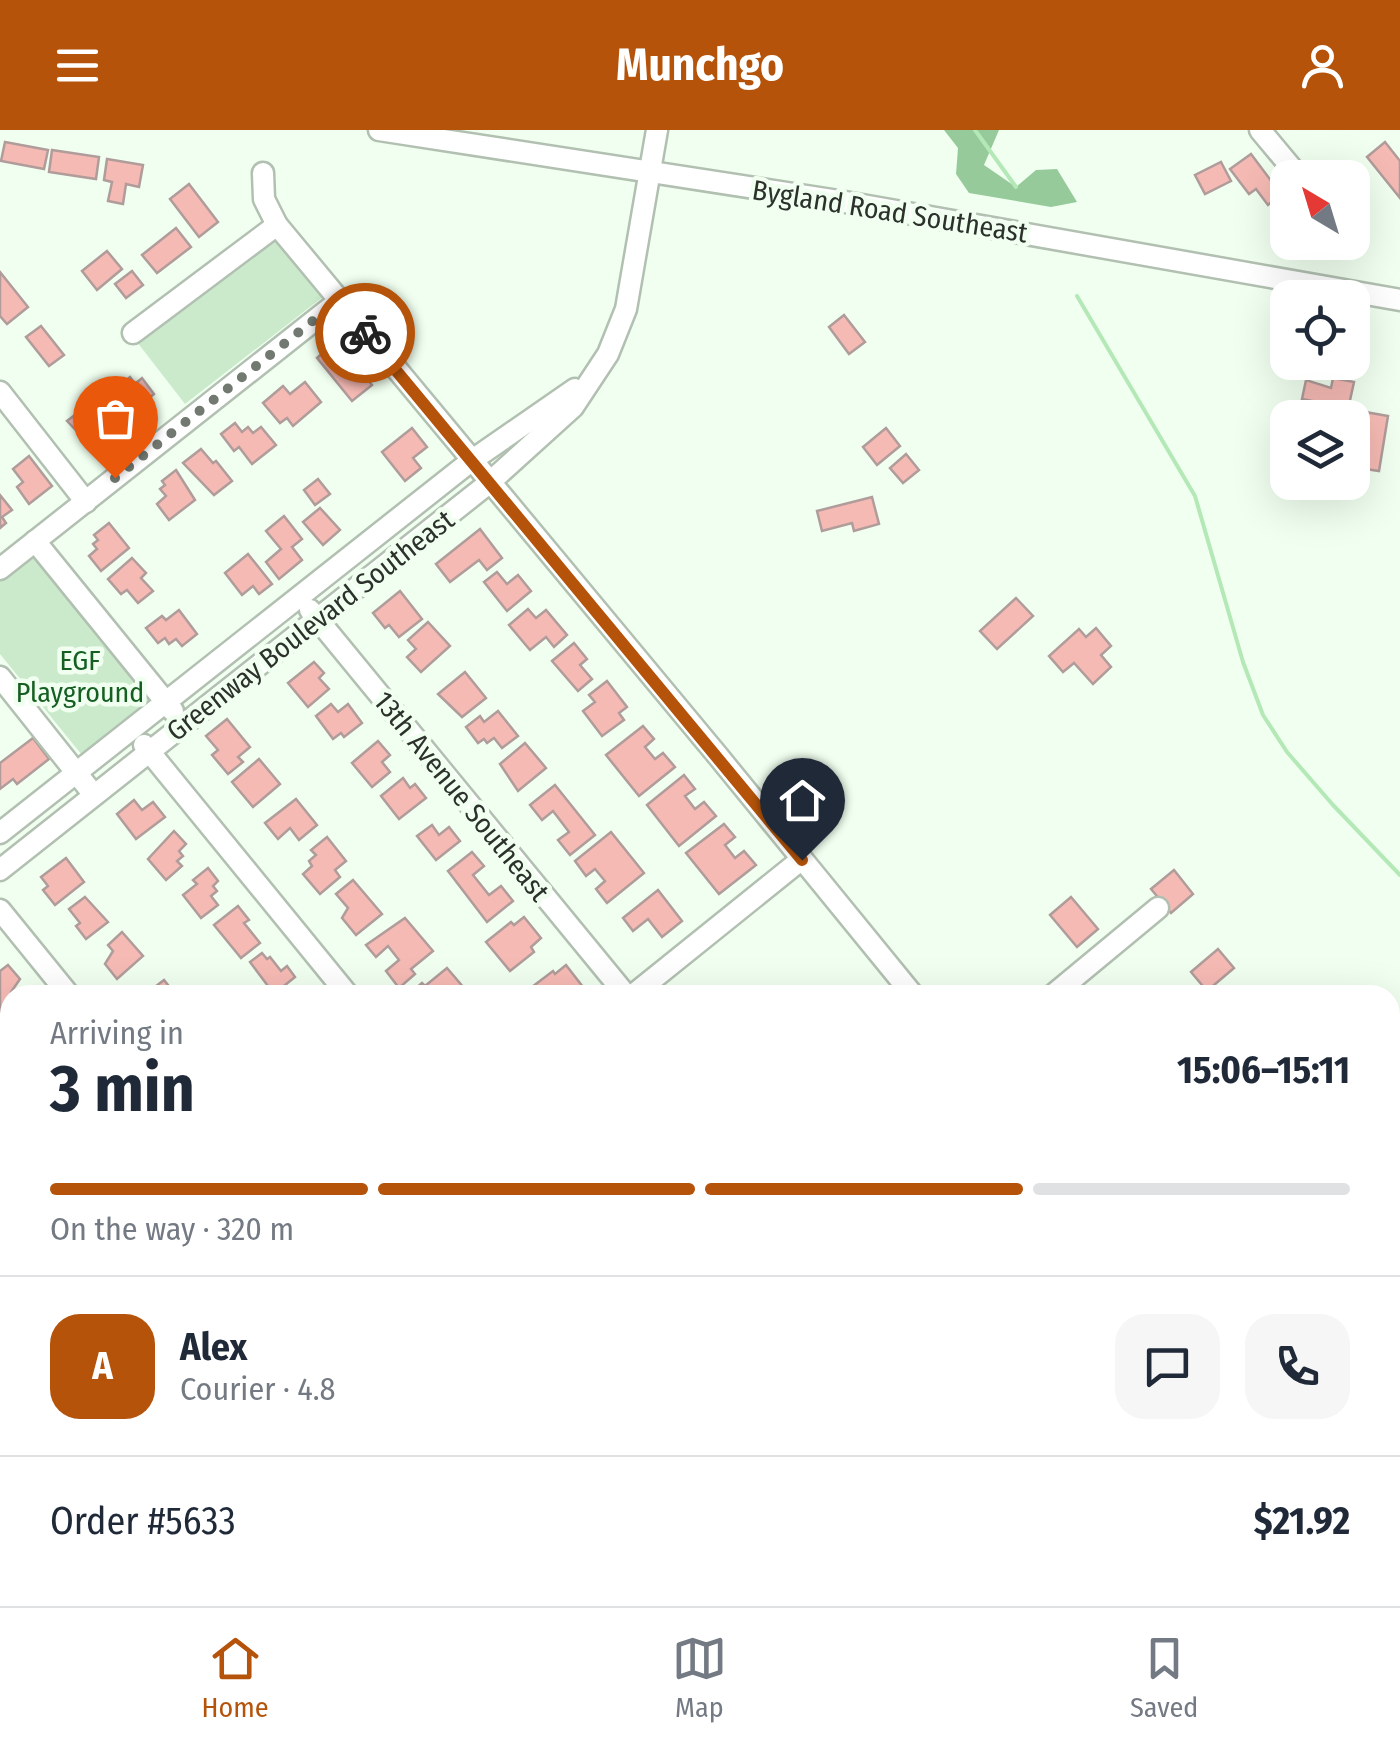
<!DOCTYPE html>
<html lang="en">
<head>
<meta charset="utf-8">
<style>
	body { margin:0; font-family:"Fira Sans Condensed",sans-serif; background:#f6f6f7; color:#1f2937; height:100vh; display:flex; flex-direction:column; font-size:38px; white-space:nowrap }
	* { box-sizing:border-box; margin:0 }
	p { font-size:32px; color:#747a83 }
	.icon { flex:none; width:55px; height:55px; fill:none; stroke:currentColor; stroke-width:2; stroke-linecap:round; stroke-linejoin:round }
	.map { position:relative; flex:1; overflow:hidden }
	.details { position:absolute; left:0px; top:855px; width:1400px; height:622px; display:flex; flex-direction:column; background:#fff; border-radius:30px 30px 0 0; box-shadow:0 10px 40px #0002 }
	.details>* { flex:none }
	.needle { width:65px; rotate:322deg }
	.buttons { position:absolute; left:1270px; top:30px; display:grid; gap:20px }
	.buttons a { display:grid; place-items:center; width:100px; height:100px; border-radius:20px; background:#fff; box-shadow:0 10px 40px #0002; font-size:50px }
	.pin { position:absolute; display:grid; place-items:center; width:85px; height:85px; color:#fff; margin:-102px -42px; border-radius:50% 50% 50% 0; rotate:-45deg; box-shadow:0 0 10px #0007 }
	.pin .icon { rotate:45deg }
	.courier { position:absolute; display:grid; place-items:center; width:100px; height:100px; margin:-50px; border:8px solid #b45309; border-radius:50%; background:#fff; color:#222; box-shadow:0 2px 12px #0007 }
	.head em { font-style:normal; font-weight:700 }
	.head div { display:flex; flex-direction:column-reverse }
	.head { display:flex; align-items:center; justify-content:space-between; height:170px; padding:0 50px }
	h1 { font-size:65px; font-weight:700; line-height:75px }
	.bar { display:grid; grid-template-columns:repeat(4,1fr); gap:15px 10px; align-content:center; height:120px; padding:0 50px }
	.bar i { height:12px; border-radius:8px; background:#e0e1e3 }
	.bar .current { background:#b45309 }
	.bar p { grid-column:span 4 }
	.line { display:flex; align-items:center; gap:25px; padding:0 50px; border-top:2px solid #e0e1e3 }
	.line div { flex:1 }
	.round { display:grid; place-items:center; flex:none; width:105px; height:105px; border-radius:30px; background:#f6f6f7 }
	header { display:flex; justify-content:space-between; align-items:center; height:130px; padding:0 50px; background:#b45309; color:#fff; font-size:45px; font-weight:700 }
	.menu { display:flex; justify-content:space-around; align-items:center; height:140px; border-top:2px solid #e0e1e3; background:#fff; font-size:28px; color:#747a83 }
	.menu a { display:grid; justify-items:center; gap:5px }
	.menu .current { color:#b45309 }
	.map>svg:first-child { display:block }
	.green { fill:#caeacb }
	.forest { fill:#97ca9a }
	.lines { fill:none; stroke-linecap:round; stroke-linejoin:round }
	.stream { stroke:#b4e9b7; stroke-width:4 }
	.building { fill:#f6bab4; stroke:#b09c9a; stroke-width:2.5 }
	.minor-casing { stroke:#b2c0b2; stroke-width:25 }
	.minor { stroke:#fff; stroke-width:20 }
	.done { stroke:#717971; stroke-width:10; stroke-dasharray:0 18 }
	.route { stroke:#b45309; stroke-width:12 }
	.labels { text-anchor:middle; stroke-width:9; stroke-linejoin:round; paint-order:stroke }
	.street-label { font-size:28px; fill:#2c312c; stroke:#f0fff0 }
	.park-label { font-size:28px; fill:#155f23; stroke:#f0fff0 }
</style>
</head>
<body>
<header><svg class="icon" aria-label="menu" viewBox="0 0 24 24"><path d="M4 6h16M4 12h16M4 18h16"/></svg>Munchgo<svg class="icon" aria-label="person" viewBox="0 0 24 24"><circle cx="12" cy="8" r="4"/><path d="M4 21q1-7 8-7t8 7"/></svg></header>
<div class="map">
<svg width="1400" height="1476" viewBox="0 0 1400 1476">
	<rect width="100%" height="100%" fill="#f0fff0"/>
	<g class="green">
		<path d="M276 105 324 166 185 274 137 212Z"/>
		<path d="M38 420 158 564 82 625 0 524V451Z"/>
	</g>
	<path class="forest" d="M944 0H999L984 35 1016 57 1036 40 1057 39 1077 72 1051 77 969 63 956 44 958 18Z"/>
	<g class="lines">
		<g class="stream">
			<path d="M975 0 1016 57"/>
			<path d="M1077 166 1195 366 1243 532 1263 585 1287 622 1333 675 1400 745"/>
		</g>
	</g>
	<g class="building">
		<path d="M5 12 48 20 44 39 1 31Z"/>
		<path d="M1385 12 1400 31V68L1367 27Z"/>
		<path d="M52 20 99 27 96 49 49 42Z"/>
		<path d="M1251 24 1281 64 1268 75 1256 59 1249 64 1230 39Z"/>
		<path d="M107 29 143 35 139 57 126 54 123 74 108 71 112 52 104 50Z"/>
		<path d="M1221 32 1231 51 1205 64 1195 45Z"/>
		<path d="M189 54 218 92 199 107 170 69Z"/>
		<path d="M176 98 191 117 157 143 142 125Z"/>
		<path d="M107 121 122 139 97 160 82 141Z"/>
		<path d="M132 141 143 155 126 168 115 154Z"/>
		<path d="M0 142 28 177 7 194 0 186Z"/>
		<path d="M844 185 865 212 849 224 829 197Z"/>
		<path d="M41 196 64 225 49 236 26 207Z"/>
		<path d="M333 214 345 229 348 226 372 255 352 271 317 228Z"/>
		<path d="M130 247 135 254 142 248 154 264 143 273 149 282 130 297 116 279 119 276 109 264Z"/>
		<path d="M1333 248 1354 252 1347 284 1325 280 1327 274 1302 269 1306 250 1331 258Z"/>
		<path d="M305 252 321 272 293 296 287 288 280 293 263 273 283 256 290 264Z"/>
		<path d="M84 278 90 286 96 282 117 308 98 323 67 291Z"/>
		<path d="M1360 281 1388 286 1379 341 1352 337V294L1357 295Z"/>
		<path d="M235 293 242 302 248 297 253 303 261 297 276 315 252 334 239 317 234 321 221 304Z"/>
		<path d="M412 298 427 317 413 328 421 338 405 351 382 322Z"/>
		<path d="M886 298 900 316 877 335 863 317Z"/>
		<path d="M201 319 213 333 216 331 232 351 214 365 183 333Z"/>
		<path d="M906 324 919 340 903 353 890 338Z"/>
		<path d="M29 326 52 356 29 374 17 357 23 352 13 339Z"/>
		<path d="M176 340 195 370 169 390 157 374 166 366 160 359 165 355 162 351Z"/>
		<path d="M318 349 330 364 315 375 304 360Z"/>
		<path d="M0 365 12 380 2 387 6 393 0 398Z"/>
		<path d="M872 367 879 394 854 401 852 393 822 401 817 381Z"/>
		<path d="M320 378 340 400 323 415 303 392Z"/>
		<path d="M284 386 302 409 292 417 302 430 279 449 266 432 281 419 266 401Z"/>
		<path d="M109 393 129 418 101 441 89 426 97 419 93 414 98 410 94 405Z"/>
		<path d="M480 399 502 428 487 440 479 430 450 452 436 434Z"/>
		<path d="M248 424 272 454 259 464 253 456 242 465 225 443Z"/>
		<path d="M132 428 146 443 141 448 153 461 138 473 127 460 121 464 108 449Z"/>
		<path d="M497 442 507 454 518 445 531 461 507 481 484 452Z"/>
		<path d="M400 461 422 489 399 507 389 495 385 498 373 483Z"/>
		<path d="M1016 468 1033 486 997 519 980 501Z"/>
		<path d="M528 479 536 488 546 480 567 505 554 517 546 507 530 520 509 495Z"/>
		<path d="M179 480 197 504 182 516 176 509 169 514 165 508 158 513 146 498 162 486 166 490Z"/>
		<path d="M428 492 450 516 421 542 407 527 416 519 408 510Z"/>
		<path d="M1096 498 1111 516 1101 525 1111 537 1093 554 1074 533 1063 542 1049 526 1079 499 1086 507Z"/>
		<path d="M574 513 587 529 580 535 592 549 578 561 552 531Z"/>
		<path d="M314 532 324 543 319 548 329 559 308 577 288 553Z"/>
		<path d="M465 542 486 568 462 587 438 564Z"/>
		<path d="M607 551 627 577 619 583 624 590 602 606 583 581 595 572 589 565Z"/>
		<path d="M331 574 338 582 348 574 362 593 344 607 341 603 333 609 316 586Z"/>
		<path d="M498 581 518 606 502 618 494 608 487 613 484 609 478 613 466 597 480 586 484 592Z"/>
		<path d="M227 589 250 617 238 627 243 632 228 644 212 625 218 620 206 606Z"/>
		<path d="M643 596 654 609 645 617 655 629 663 623 675 637 639 666 606 625Z"/>
		<path d="M33 608 49 629 17 654 13 649 0 659V633Z"/>
		<path d="M378 611 390 625 382 632 390 642 372 657 352 633Z"/>
		<path d="M525 613 546 638 518 661 500 634Z"/>
		<path d="M259 629 280 654 253 677 232 652Z"/>
		<path d="M684 645 695 659 685 666 695 679 704 672 716 686 679 716 647 675Z"/>
		<path d="M403 648 410 658 415 654 426 668 399 689 381 666Z"/>
		<path d="M555 655 595 705 570 725 558 710 569 702 553 681 542 690 530 675Z"/>
		<path d="M296 669 317 695 299 710 290 698 278 709 265 693Z"/>
		<path d="M134 670 142 680 153 672 165 687 136 709 117 684Z"/>
		<path d="M724 694 735 707 725 715 735 728 744 721 756 735 719 764 686 723Z"/>
		<path d="M432 695 439 705 449 697 460 711 436 730 417 706Z"/>
		<path d="M174 701 186 714 179 721 183 726 177 731 182 736 166 750 148 729Z"/>
		<path d="M611 702 644 743 607 773 596 759 605 751 595 739 586 746 575 731Z"/>
		<path d="M327 707 346 731 335 740 340 747 320 764 303 744 312 736 309 731 316 725 311 720Z"/>
		<path d="M472 722 484 736 473 745 489 765 501 756 513 771 487 792 448 741Z"/>
		<path d="M66 728 84 752 55 775 43 760 48 756 41 747Z"/>
		<path d="M208 738 218 751 213 756 217 761 211 766 218 775 201 788 183 765 197 754 193 750Z"/>
		<path d="M1174 740 1193 764 1171 783 1151 759Z"/>
		<path d="M353 750 382 784 356 805 342 788 348 778 336 764Z"/>
		<path d="M658 760 682 791 662 807 648 789 633 801 623 788Z"/>
		<path d="M85 767 108 792 86 809 76 796 80 793 69 779Z"/>
		<path d="M1071 767 1098 799 1077 817 1050 785Z"/>
		<path d="M238 776 249 790 244 793 260 813 241 828 214 795Z"/>
		<path d="M524 787 541 808 531 817 534 822 510 841 486 812 511 792 514 795Z"/>
		<path d="M405 788 433 821 411 839 415 844 399 858 386 841 399 830 388 816 376 827 366 815Z"/>
		<path d="M122 802 143 826 117 849 105 834 113 821 108 815Z"/>
		<path d="M1218 819 1234 838 1207 861 1191 842Z"/>
		<path d="M262 823 267 829 270 827 281 841 287 836 295 847 274 864 250 832Z"/>
		<path d="M8 835 20 849 11 862 14 865H10V880L4 885 0 880V841Z"/>
		<path d="M566 835 583 857 572 865H532L528 860 553 841 555 844Z"/>
		<path d="M447 838 470 865H408L422 853 425 856Z"/>
		<path d="M164 850 176 865H138L148 857 151 860Z"/>
		<path d="M10 1025V1048L5 1052 0 1047V1033Z"/>
	</g>
	<g class="lines">
		<g class="minor-casing">
			<g id="minor">
				<path d="M379 0 845 72 1400 170"/>
				<path d="M1260 0 1300 48"/>
				<path d="M263 43 264 69 277 95 718 626 913 865"/>
				<path d="M133 203 277 95"/>
				<path d="M0 262 86 372"/>
				<path d="M35 411 173 581"/>
				<path d="M0 439 339 171"/>
				<path d="M310 480 626 865"/>
				<path d="M0 547 94 665"/>
				<path d="M144 615 348 865"/>
				<path d="M0 703 471 331 575 259"/>
				<path d="M0 740 489 353 573 277 608 224 626 179 657 0"/>
				<path d="M0 780 69 865"/>
				<path d="M633 865 802 729"/>
				<path d="M1053 865 1158 778"/>
				<path d="M0 1118 10 1130"/>
				<path d="M1390 1430 1400 1443"/>
			</g>
		</g>
		<use href="#minor" class="minor"/>
	</g>
	<g class="lines">
		<path class="done" d="M115 348 338 171 365 203"/>
		<path class="route" d="M365 203 802 730"/>
	</g>
	<g class="labels">
		<g class="street-label">
			<text transform="translate(890 81) rotate(9)" y="10">Bygland Road Southeast</text>
			<text transform="translate(310 495) rotate(-38)" y="10">Greenway Boulevard Southeast</text>
			<text transform="translate(462 666) rotate(51)" y="10">13th Avenue Southeast</text>
		</g>
		<g class="park-label">
			<text x="80" y="540">EGF<tspan x="80" dy="32">Playground</tspan></text>
		</g>
	</g>
</svg>
<div class="buttons">
<a><svg class="needle" viewBox="-14 -14 28 28"><path d="M0-13l5 13h-10z" fill="#e53935"/><path d="M0 13l5-13h-10z" fill="#747a83"/></svg></a>
<a><svg class="icon" aria-label="locate" viewBox="0 0 24 24"><circle cx="12" cy="12" r="6"/><path d="M12 2v4M12 18v4M2 12h4M18 12h4"/></svg></a>
<a><svg class="icon" aria-label="layers" viewBox="0 0 24 24"><path d="M12 4l9 5-9 5-9-5zM3 14l9 5 9-5"/></svg></a>
</div>
<div class="pin" style="left:115px;top:348px;background:#ea580c"><svg class="icon" aria-label="bag" viewBox="0 0 24 24"><path d="M5 8h14l-1 12H6zM9 8a3 3 0 0 1 6 0"/></svg></div>
<div class="pin" style="left:802px;top:730px;background:#1f2937"><svg class="icon" aria-label="home" viewBox="0 0 24 24"><path d="M3 11l9-7 9 7M6 9v11h12V9"/></svg></div>
<div class="courier" style="left:365px;top:203px"><svg class="icon" aria-label="bike" viewBox="0 0 24 24"><circle cx="6" cy="16" r="4"/><circle cx="18" cy="16" r="4"/><path d="M6 16l4-8h5l3 8M10 8l3 8H6M13 5h3"/></svg></div>
<section class="details">
<div class="head"><div><h1>3 min</h1><p>Arriving in</p></div><em>15:06–15:11</em></div>
<div class="bar"><i class="current"></i><i class="current"></i><i class="current"></i><i></i><p>On the way · 320 m</p></div>
<div class="line" style="height:180px"><b class="round" style="background:#b45309;color:#fff">A</b><div><b>Alex</b><p>Courier · 4.8</p></div><a class="round"><svg class="icon" aria-label="chat" viewBox="0 0 24 24"><path d="M4 5h16v11H9l-5 4z"/></svg></a><a class="round"><svg class="icon" aria-label="phone" viewBox="0 0 24 24"><path d="M5 4h4l2 5-3 2q2 4 5 5l2-3 5 2v4C11 20 4 13 5 4z"/></svg></a></div>
<div class="line" style="height:130px"><div>Order #5633</div><b>$21.92</b></div>
</section>
</div>
<nav class="menu">
<a class="current"><svg class="icon" aria-label="home" viewBox="0 0 24 24"><path d="M3 11l9-7 9 7M6 9v11h12V9"/></svg>Home</a>
<a><svg class="icon" aria-label="map" viewBox="0 0 24 24"><path d="M3 6l6-2 6 2 6-2v14l-6 2-6-2-6 2zM9 4v14M15 6v14"/></svg>Map</a>
<a><svg class="icon" aria-label="saved" viewBox="0 0 24 24"><path d="M7 4h10v16l-5-4-5 4z"/></svg>Saved</a>
</nav>
</body>
</html>
